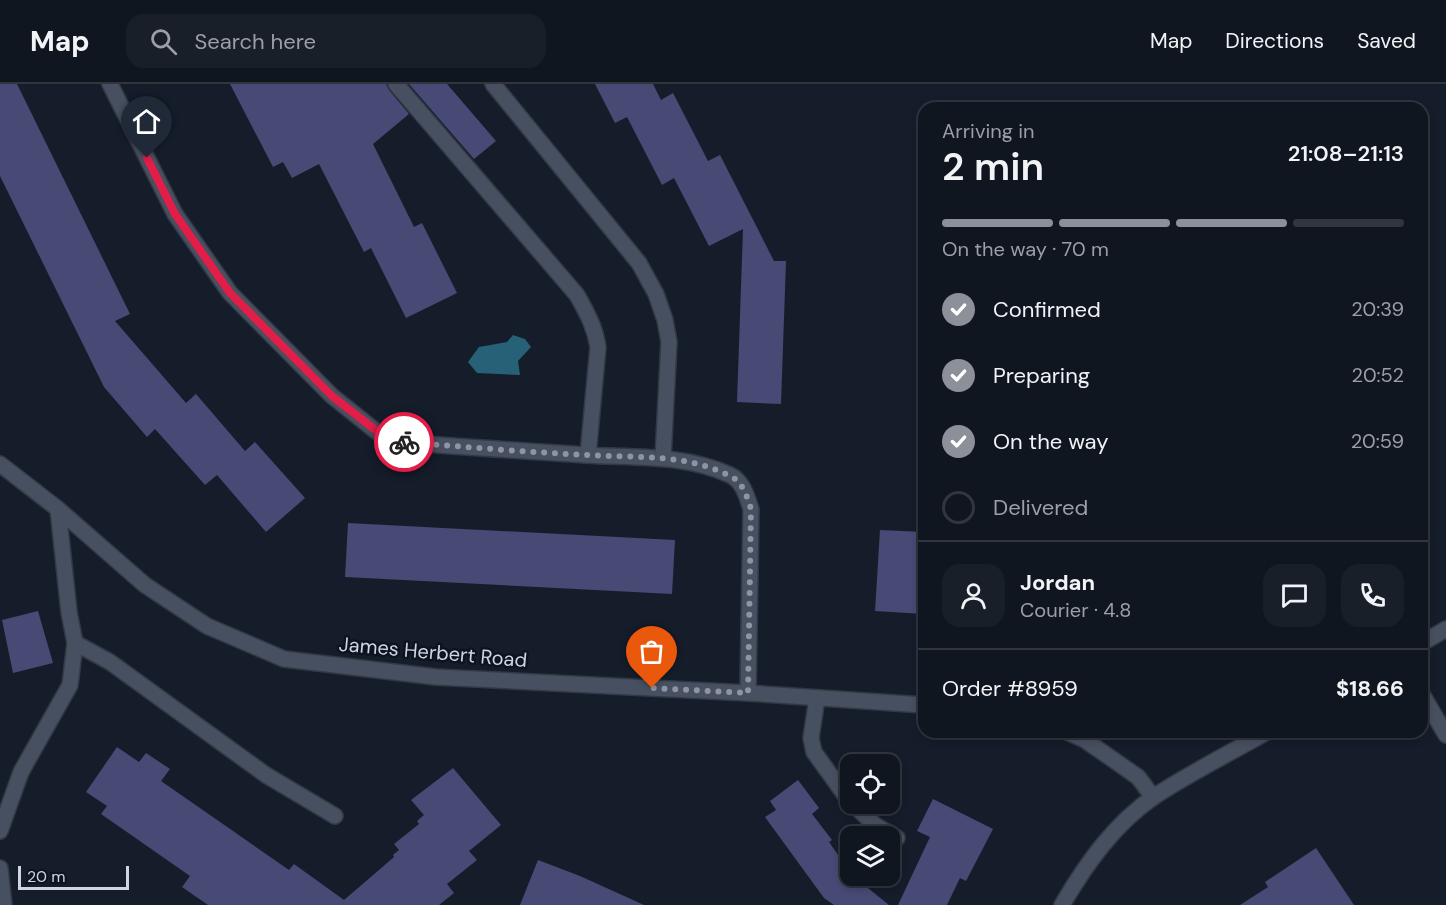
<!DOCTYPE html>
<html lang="en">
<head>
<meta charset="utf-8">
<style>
	body { margin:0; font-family:"DM Sans",sans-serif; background:#191f29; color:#f1f3f6; height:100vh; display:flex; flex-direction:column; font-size:22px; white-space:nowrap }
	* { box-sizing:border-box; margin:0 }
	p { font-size:20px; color:#9c9fa5 }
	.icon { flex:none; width:33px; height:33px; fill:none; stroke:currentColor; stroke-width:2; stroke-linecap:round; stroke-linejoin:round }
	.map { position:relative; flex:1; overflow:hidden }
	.details { position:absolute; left:918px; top:18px; width:510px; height:636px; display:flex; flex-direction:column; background:#101620; border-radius:18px; box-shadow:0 3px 9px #0003,0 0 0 2px #30353e }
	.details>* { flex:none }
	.buttons { position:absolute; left:840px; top:670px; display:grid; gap:12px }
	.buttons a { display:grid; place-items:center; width:60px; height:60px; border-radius:12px; background:#101620; box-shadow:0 3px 9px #0003,0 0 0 2px #30353e; font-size:30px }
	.scale { position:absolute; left:18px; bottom:15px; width:111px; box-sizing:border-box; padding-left:6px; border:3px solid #d0d5df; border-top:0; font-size:16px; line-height:21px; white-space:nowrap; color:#d0d5df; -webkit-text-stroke:4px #0c1421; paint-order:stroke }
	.pin { position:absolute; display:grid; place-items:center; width:51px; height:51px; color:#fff; margin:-62px -26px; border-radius:50% 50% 50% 0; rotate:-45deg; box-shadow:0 0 6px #0007 }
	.pin .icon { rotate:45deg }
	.courier { position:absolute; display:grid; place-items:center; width:60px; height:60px; margin:-30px; border:4px solid #e11d48; border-radius:50%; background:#fff; color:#222; box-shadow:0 2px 8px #0007 }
	.summary em { font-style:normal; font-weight:600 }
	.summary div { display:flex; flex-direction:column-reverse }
	.summary { display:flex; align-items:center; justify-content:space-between; height:102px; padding:0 24px }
	h1 { font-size:39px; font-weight:600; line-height:45px }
	.bar { display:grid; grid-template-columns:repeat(4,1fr); gap:9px 6px; align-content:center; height:72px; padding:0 24px }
	.bar i { height:8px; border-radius:4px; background:#30353e }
	.bar .selected { background:#8c9099 }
	.bar p { grid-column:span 4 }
	.line { display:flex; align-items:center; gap:15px; padding:0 24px; border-top:2px solid #30353e }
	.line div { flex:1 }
	.round { display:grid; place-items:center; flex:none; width:63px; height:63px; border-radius:18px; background:#191f29 }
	ol { padding:0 24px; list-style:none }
	li { display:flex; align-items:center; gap:18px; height:66px }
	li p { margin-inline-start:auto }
	li .icon { padding:6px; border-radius:50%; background:#8c9099; color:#fff; stroke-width:4 }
	li:last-child { color:#9c9fa5 }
	li i { width:33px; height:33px; border:3px solid #30353e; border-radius:50% }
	header { display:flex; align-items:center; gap:36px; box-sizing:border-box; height:84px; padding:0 30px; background:#101620; border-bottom:2px solid #30353e }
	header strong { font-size:28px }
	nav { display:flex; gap:33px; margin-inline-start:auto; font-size:21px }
	.search { width:420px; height:54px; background:#191f29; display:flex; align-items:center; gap:15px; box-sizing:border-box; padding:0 21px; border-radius:18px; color:#9c9fa5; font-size:22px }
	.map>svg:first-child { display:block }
	.water { fill:#266177 }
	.building { fill:#474a74 }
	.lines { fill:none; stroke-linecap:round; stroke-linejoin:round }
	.service-casing { stroke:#343844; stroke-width:18 }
	.minor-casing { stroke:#343844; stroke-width:18 }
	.service { stroke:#475060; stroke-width:15 }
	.minor { stroke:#475060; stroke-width:15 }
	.done { stroke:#8f95a0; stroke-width:6; stroke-dasharray:0 10.8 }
	.route { stroke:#e11d48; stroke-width:8 }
	.labels { text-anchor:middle; stroke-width:5; stroke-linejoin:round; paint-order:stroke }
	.street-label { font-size:20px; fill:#d0d5df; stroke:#0c1421 }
</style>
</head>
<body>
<header>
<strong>Map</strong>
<div class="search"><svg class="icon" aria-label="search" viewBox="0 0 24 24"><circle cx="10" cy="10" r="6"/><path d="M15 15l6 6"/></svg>Search here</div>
<nav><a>Map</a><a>Directions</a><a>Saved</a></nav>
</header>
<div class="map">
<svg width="1446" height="821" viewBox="0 0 1446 821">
	<rect width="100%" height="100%" fill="#151d2b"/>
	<path class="water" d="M513 251 525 255 531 263 518 277 520 291 477 289 468 278 479 263 507 258Z"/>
	<g class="building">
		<path d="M0 0H17L130 230 115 237 186 319 196 310 245 367 255 358 305 414 266 448 217 391 205 401 155 345 147 353 104 303 0 92Z"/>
		<path d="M230 0H386L389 6 409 30 373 60 414 143 422 139 457 209 406 234 371 164 364 168 319 80 292 94 283 78 273 83Z"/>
		<path d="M409 0H447L496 57 474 75Z"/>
		<path d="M595 0H653L661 16 673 9 708 77 720 71 774 177H786L781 320 737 318 743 145 709 162 674 94 662 101 627 33 615 39Z"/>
		<path d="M348 439 675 456 672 510 345 493Z"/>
		<path d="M880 446 924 448V530L875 527Z"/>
		<path d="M38 527 53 579 13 589 2 536Z"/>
		<path d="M117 663 139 678 146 669 170 685 161 697 289 786 294 780 344 816 394 773 393 771 399 766 394 760 419 740 417 737 424 731 411 716 453 684 501 741 469 767 477 776 447 800 454 809 439 821H208L182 803 190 792 101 730 107 722 86 708Z"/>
		<path d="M798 696 819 724 812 730 832 756 829 758 850 788V792H853L889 821H834L824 814 765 733 776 726 770 717Z"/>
		<path d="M933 715 993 745 966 797 960 794 947 821H898L930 753 917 747Z"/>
		<path d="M1316 764 1354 821H1240L1268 803 1265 798Z"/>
		<path d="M538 776 580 792 644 821H520Z"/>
	</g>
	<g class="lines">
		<g class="service-casing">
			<g id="service">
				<path d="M110 0 175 130 230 209 332 312 377 348 401 358C463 363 524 367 585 371 634 374 684 370 730 391 743 397 747 413 751 425L748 609"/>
				<path d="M396 0 577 211C587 229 595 243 598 263L588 371"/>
				<path d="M493 0 639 179 656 210 665 236 669 258 663 374"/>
				<path d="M817 614 811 654 814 668 850 718"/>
				<path d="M853 720 875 741 897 754"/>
			</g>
		</g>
		<g class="minor-casing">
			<g id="minor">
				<path d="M0 380 58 425 145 501 207 542 284 575 436 593 748 609 924 621"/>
				<path d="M75 559 110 578 266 691 335 732"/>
				<path d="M1422 559 1446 545"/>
				<path d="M1422 610 1446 651"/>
				<path d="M1067 648 1085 656 1138 693 1153 713"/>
				<path d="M0 747 21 688 70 601 75 559 69 528 58 425"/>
				<path d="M0 784 4 821"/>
				<path d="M1062 821C1086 780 1115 739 1155 712 1190 689 1230 669 1267 648"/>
			</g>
		</g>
		<use href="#service" class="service"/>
		<use href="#minor" class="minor"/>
	</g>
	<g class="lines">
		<path class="done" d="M404 358C465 363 526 368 586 371 635 374 685 369 730 392 743 398 747 413 751 425L748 609 652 604"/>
		<path class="route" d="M147 74 175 130 230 209 332 312 378 348 404 358"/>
	</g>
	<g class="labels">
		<g class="street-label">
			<text transform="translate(433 568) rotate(5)" y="7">James Herbert Road</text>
		</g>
	</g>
</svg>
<div class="buttons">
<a><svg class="icon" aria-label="locate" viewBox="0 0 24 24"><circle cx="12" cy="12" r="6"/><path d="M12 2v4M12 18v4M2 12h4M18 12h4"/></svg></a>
<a><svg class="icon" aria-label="layers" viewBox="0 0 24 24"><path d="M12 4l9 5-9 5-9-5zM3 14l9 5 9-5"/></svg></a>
</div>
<div class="scale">20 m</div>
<div class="pin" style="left:652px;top:604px;background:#ea580c"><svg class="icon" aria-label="bag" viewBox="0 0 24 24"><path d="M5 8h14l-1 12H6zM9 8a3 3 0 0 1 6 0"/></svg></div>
<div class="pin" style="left:147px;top:74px;background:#1f2937"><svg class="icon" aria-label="home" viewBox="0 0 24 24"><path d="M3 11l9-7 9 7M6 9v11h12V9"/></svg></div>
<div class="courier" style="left:404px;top:358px"><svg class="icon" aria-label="bike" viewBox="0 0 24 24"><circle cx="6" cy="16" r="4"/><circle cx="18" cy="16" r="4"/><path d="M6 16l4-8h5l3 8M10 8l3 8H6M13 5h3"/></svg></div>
<section class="details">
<div class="summary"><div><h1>2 min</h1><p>Arriving in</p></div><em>21:08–21:13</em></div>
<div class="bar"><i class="selected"></i><i class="selected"></i><i class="selected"></i><i></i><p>On the way · 70 m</p></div>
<ol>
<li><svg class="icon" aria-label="check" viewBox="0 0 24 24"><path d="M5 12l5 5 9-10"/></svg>Confirmed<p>20:39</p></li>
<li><svg class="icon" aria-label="check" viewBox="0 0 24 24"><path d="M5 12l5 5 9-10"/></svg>Preparing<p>20:52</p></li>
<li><svg class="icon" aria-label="check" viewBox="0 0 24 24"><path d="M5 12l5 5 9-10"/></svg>On the way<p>20:59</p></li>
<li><i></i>Delivered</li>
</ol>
<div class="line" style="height:108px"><a class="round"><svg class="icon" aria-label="person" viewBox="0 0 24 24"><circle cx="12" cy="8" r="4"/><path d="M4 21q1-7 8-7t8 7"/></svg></a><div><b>Jordan</b><p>Courier · 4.8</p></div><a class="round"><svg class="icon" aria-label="chat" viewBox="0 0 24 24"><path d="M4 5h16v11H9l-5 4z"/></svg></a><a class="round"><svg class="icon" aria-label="phone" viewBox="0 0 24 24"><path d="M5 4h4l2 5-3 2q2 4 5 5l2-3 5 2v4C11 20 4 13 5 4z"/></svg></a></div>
<div class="line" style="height:78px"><div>Order #8959</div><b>$18.66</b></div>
</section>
</div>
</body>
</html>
